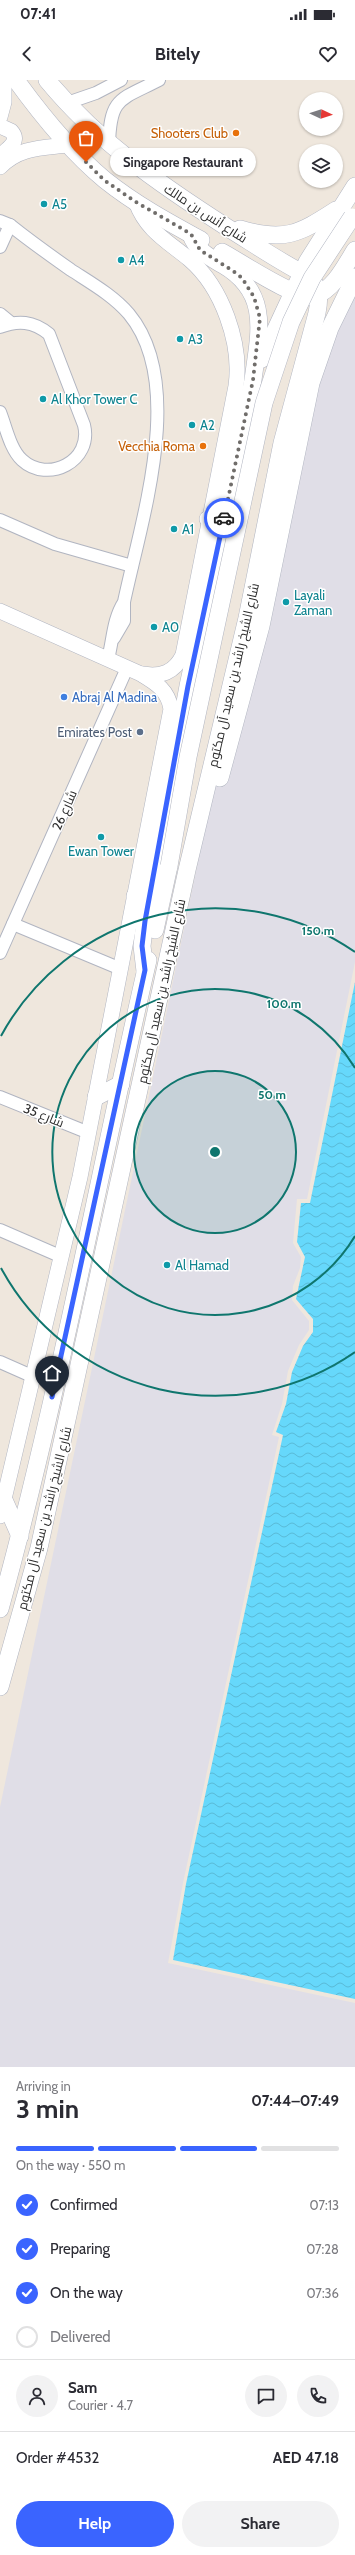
<!DOCTYPE html>
<html lang="en">
<head>
<meta charset="utf-8">
<style>
	body { margin:0; font-family:Cabin,Cairo,sans-serif; background:#f2f2f3; color:#2b2b33; height:100vh; display:flex; flex-direction:column; font-size:15px; white-space:nowrap }
	* { box-sizing:border-box; margin:0 }
	p { font-size:13px; color:#7c7c81 }
	.icon { flex:none; width:22px; height:22px; fill:none; stroke:currentColor; stroke-width:2; stroke-linecap:round; stroke-linejoin:round }
	.map { position:relative; height:1987px; overflow:hidden }
	.panel { display:flex; flex-direction:column; background:#fff; flex:1 }
	.panel>* { flex:none }
	.needle { width:26px; rotate:94deg }
	.controls { position:absolute; left:299px; top:12px; display:grid; gap:8px }
	.controls a { display:grid; place-items:center; width:44px; height:44px; border-radius:50%; background:#fff; box-shadow:0 1px 3px #0004; font-size:20px }
	.pin { position:absolute; display:grid; place-items:center; width:34px; height:34px; color:#fff; margin:-41px -17px; border-radius:50% 50% 50% 0; rotate:-45deg; box-shadow:0 0 4px #0007 }
	.pin .icon { rotate:45deg }
	.courier { position:absolute; display:grid; place-items:center; width:40px; height:40px; margin:-20px; border:3px solid #3a64ff; border-radius:50%; background:#fff; color:#222; box-shadow:0 1px 5px #0007 }
	.bubble { position:absolute; height:28px; border-radius:14px; background:#fff; box-shadow:0 1px 3px #0004; font-size:13px; font-weight:700; line-height:28px; text-align:center }
	.headline em { font-style:normal; font-weight:700 }
	.headline div { display:flex; flex-direction:column-reverse }
	.headline { display:flex; align-items:center; justify-content:space-between; height:68px; padding:0 16px }
	h1 { font-size:26px; font-weight:700; line-height:30px }
	.bar { display:grid; grid-template-columns:repeat(4,1fr); gap:6px 4px; align-content:center; height:48px; padding:0 16px }
	.bar i { height:5px; border-radius:3px; background:#e1e1e2 }
	.bar .active { background:#3a64ff }
	.bar p { grid-column:span 4 }
	.line { display:flex; align-items:center; gap:10px; padding:0 16px; border-top:1px solid #e1e1e2 }
	.line div { flex:1 }
	.round { display:grid; place-items:center; flex:none; width:42px; height:42px; border-radius:21px; background:#f2f2f3 }
	ol { padding:0 16px; list-style:none }
	li { display:flex; align-items:center; gap:12px; height:44px }
	li p { margin-inline-start:auto }
	li .icon { padding:4px; border-radius:50%; background:#3a64ff; color:#fff; stroke-width:4 }
	li:last-child { color:#7c7c81 }
	li i { width:22px; height:22px; border:2px solid #e1e1e2; border-radius:50% }
	.button { display:flex; gap:8px; margin-top:auto; padding:8px 16px }
	.button a { flex:1; height:46px; border-radius:24px; background:#3a64ff; color:#fff; font-size:16px; font-weight:700; line-height:46px; text-align:center }
	.button a+a { background:#f2f2f3; color:#2b2b33 }
	.status { display:flex; justify-content:space-between; align-items:center; height:28px; padding:0 20px; background:#fff; direction:ltr }
	.status svg { height:11px; fill:currentColor }
	header { display:flex; justify-content:space-between; align-items:center; height:52px; padding:0 16px; background:#fff; font-size:18px; font-weight:700 }
	.map>svg:first-child { display:block }
	.industrial { fill:#e0dee7 }
	.water { fill:url(#water-waves) }
	.lines { fill:none; stroke-linecap:round; stroke-linejoin:round }
	.minor-casing { stroke:#b1b5c1; stroke-width:14 }
	.tertiary-casing { stroke:#b1b5c1; stroke-width:16 }
	.secondary-casing { stroke:#b1b5c1; stroke-width:18 }
	.minor { stroke:#fff; stroke-width:12 }
	.tertiary { stroke:#fff; stroke-width:15 }
	.secondary { stroke:#fff; stroke-width:17 }
	.secondary-bridge-casing { stroke:#b1b5c1; stroke-width:18; stroke-linecap:butt }
	.secondary-bridge { stroke:#fff; stroke-width:17 }
	.done { stroke:#706d6a; stroke-width:4; stroke-dasharray:0 7.2 }
	.route { stroke:#3a64ff; stroke-width:5 }
	.ring { fill:none; stroke:#0f766e; stroke-width:2 }
	.food-dot { fill:#e8710a; stroke:#fff; stroke-width:1.5 }
	.culture-dot { fill:#0f9aa8; stroke:#fff; stroke-width:1.5 }
	.shop-dot { fill:#3f7fe0; stroke:#fff; stroke-width:1.5 }
	.service-dot { fill:#5c6f8a; stroke:#fff; stroke-width:1.5 }
	.labels { text-anchor:middle; stroke-width:3; stroke-linejoin:round; paint-order:stroke }
	.food-label { font-size:13px; fill:#c56008; stroke:#fff; text-anchor:end }
	.culture-label { font-size:13px; fill:#0d838f; stroke:#fff; text-anchor:start }
	.street-label { font-size:13px; fill:#2c2c2c; stroke:#fff }
	.shop-label { font-size:13px; fill:#366cbe; stroke:#fff; text-anchor:start }
	.service-label { font-size:13px; fill:#4e5e75; stroke:#fff; text-anchor:end }
	.centre { fill:#0f766e; stroke:#fff; stroke-width:2 }
	.ring-label { font-size:12px; text-anchor:middle; font-weight:bold; fill:#0f766e; stroke:#fff; stroke-width:3; stroke-linejoin:round; paint-order:stroke }
</style>
</head>
<body>
<div class="status"><b>07:41</b><svg viewBox="0 0 49 12"><path d="M0 12V9h3v3zM5 12V6h3v6zM10 12V3h3v9zM15 12V0h3v12zM26 1h20v11H26zM47 4h2v5h-2z"/></svg></div>
<header><svg class="icon" aria-label="back" viewBox="0 0 24 24"><path d="M15 5l-7 7 7 7"/></svg>Bitely<svg class="icon" aria-label="heart" viewBox="0 0 24 24"><path d="M12 20l-8-8c-3-5 5-10 8-4 3-6 11-1 8 4z"/></svg></header>
<div class="map">
<svg width="355" height="1987" viewBox="0 0 355 1987">
	<defs>
		<pattern id="water-waves" width="16" height="10" patternUnits="userSpaceOnUse"><rect width="16" height="10" fill="#66d8fb"/><path d="M0 5q4-4 8 0t8 0" fill="none" stroke="#59bad7"/></pattern>
	</defs>
	<rect width="100%" height="100%" fill="#efe7dd"/>
	<path class="industrial" d="M355 197V882L307 1119H297L293 1163 301 1177 300 1188 293 1206 292 1220 309 1241V1250L299 1265 288 1291 282 1324 272 1355 279 1357 183 1803 168 1883 355 1923V1987H0V1727L283 376Z"/>
	<path class="water" d="M355 902V1919L173 1880 186 1804 283 1355 276 1352 286 1324 292 1292 303 1266 313 1252V1239L296 1219 305 1177 297 1162 301 1123H310Z"/>
	<g class="lines">
		<g class="minor-casing">
			<g id="minor">
				<path d="M67 23 96 13 121 0"/>
				<path d="M109 65C110 17 120 20 159 0"/>
				<path d="M0 141 10 145C30 161 51 176 71 190 91 203 114 216 129 234 187 304 141 441 124 522 113 539 113 560 108 579"/>
				<path d="M0 167 10 145"/>
				<path d="M0 234 11 243"/>
				<path d="M0 247C18 240 33 241 49 254L84 345C93 381 48 404 22 380 10 369 6 347 0 332"/>
				<path d="M0 440 55 464 132 486"/>
				<path d="M114 558 124 541V523"/>
				<path d="M13 844 121 889"/>
				<path d="M0 873 127 588"/>
				<path d="M0 1017 89 1053"/>
				<path d="M0 1150 60 1176"/>
				<path d="M0 1282 34 1297"/>
			</g>
		</g>
		<g class="tertiary-casing">
			<g id="tertiary">
				<path d="M0 37 4 22V0"/>
				<path d="M0 46 11 51C21 62 7 68 1 76"/>
				<path d="M0 87C19 67 42 68 67 65"/>
				<path d="M136 122C146 150 167 161 189 179 222 207 242 263 236 306L183 575C174 593 161 597 142 594"/>
				<path d="M0 531 141 594C156 603 168 610 171 629L80 1097 0 1436"/>
			</g>
		</g>
		<g class="secondary-casing">
			<g id="secondary">
				<path d="M16 0C42 36 70 71 105 100 135 124 168 142 201 160"/>
				<path d="M240 149C284 162 299 154 336 130"/>
				<path d="M222 172C239 181 299 222 315 216 334 209 345 186 355 170"/>
				<path d="M262 279 307 182 355 106"/>
				<path d="M208 439 226 430"/>
				<path d="M220 698 261 546 311 303 330 248 355 197"/>
				<path d="M135 816 145 841"/>
				<path d="M155 850 169 786"/>
				<path d="M145 891 142 866 145 841 188 606 253 300C259 254 271 213 223 185 209 177 197 171 191 155"/>
				<path d="M96 1017 121 1004"/>
				<path d="M4 1420 20 1456"/>
				<path d="M0 1529C59 1315 98 1096 148 880"/>
				<path d="M0 1607 39 1468 187 790 247 538 282 363 317 233C320 218 320 207 308 196 280 182 254 164 228 148 161 105 98 62 47 0"/>
			</g>
		</g>
		<use href="#minor" class="minor"/>
		<use href="#tertiary" class="tertiary"/>
		<use href="#secondary" class="secondary"/>
		<g class="secondary-bridge-casing">
			<path id="secondary-bridge" d="M169 786 188 677 264 323 291 242 312 198 352 137"/>
		</g>
		<use href="#secondary-bridge" class="secondary-bridge"/>
	</g>
	<g class="lines">
		<path class="done" d="M86 82 104 100 136 122 191 154 200 170 233 191 242 198 254 217 260 238 253 300 224 438"/>
		<path class="route" d="M52 1317 145 890 142 866 145 841 188 606 224 438"/>
	</g>
	<circle cx="215" cy="1072" r="81" fill="#0f766e" fill-opacity=".12"/>
	<g class="ring">
		<circle cx="215" cy="1072" r="81"/>
		<path d="M355 1156A163 163 0 1 1 355 988"/>
		<path d="M355 1272A244 244 0 0 1 1 1188M1 956A244 244 0 0 1 355 872"/>
	</g>
	<g class="food-dot">
		<circle cx="236" cy="53" r="4"/>
		<circle cx="203" cy="366" r="4"/>
	</g>
	<g class="culture-dot">
		<circle cx="44" cy="124" r="4"/>
		<circle cx="121" cy="180" r="4"/>
		<circle cx="180" cy="259" r="4"/>
		<circle cx="43" cy="319" r="4"/>
		<circle cx="192" cy="345" r="4"/>
		<circle cx="174" cy="449" r="4"/>
		<circle cx="286" cy="522" r="4"/>
		<circle cx="154" cy="547" r="4"/>
		<circle cx="101" cy="757" r="4"/>
		<circle cx="167" cy="1185" r="4"/>
	</g>
	<circle class="shop-dot" cx="64" cy="617" r="4"/>
	<circle class="service-dot" cx="140" cy="652" r="4"/>
	<g class="labels">
		<g class="food-label">
			<text x="228" y="58">Shooters Club</text>
			<text x="195" y="371">Vecchia Roma</text>
		</g>
		<g class="culture-label">
			<text x="52" y="129">A5</text>
			<text x="129" y="185">A4</text>
			<text x="188" y="264">A3</text>
			<text x="51" y="324">Al Khor Tower C</text>
			<text x="200" y="350">A2</text>
			<text x="182" y="454">A1</text>
			<text x="294" y="520">Layali<tspan x="294" dy="15">Zaman</tspan></text>
			<text x="162" y="552">A0</text>
			<text x="101" y="776" text-anchor="middle">Ewan Tower</text>
			<text x="175" y="1190">Al Hamad</text>
		</g>
		<g class="street-label">
			<text transform="translate(206 133) rotate(33)" y="5">شارع أنس بن مالك</text>
			<text transform="translate(233 595) rotate(-77)" y="5">شارع الشيخ راشد بن سعيد آل مكتوم</text>
			<text transform="translate(64 730) rotate(-66)" y="5">شارع 26</text>
			<text transform="translate(161 911) rotate(-78)" y="5">شارع الشيخ راشد بن سعيد آل مكتوم</text>
			<text transform="translate(44 1035) rotate(22)" y="5">شارع 35</text>
			<text transform="translate(44 1438) rotate(-76)" y="5">شارع الشيخ راشد بن سعيد آل مكتوم</text>
		</g>
		<g class="shop-label">
			<text x="72" y="622">Abraj Al Madina</text>
		</g>
		<g class="service-label">
			<text x="132" y="657">Emirates Post</text>
		</g>
	</g>
	<circle cx="215" cy="1072" r="6" class="centre"/>
	<g class="ring-label">
		<text x="318" y="855">150 m</text>
		<text x="284" y="928">100 m</text>
		<text x="272" y="1019">50 m</text>
	</g>
</svg>
<div class="controls">
<a><svg class="needle" viewBox="-14 -14 28 28"><path d="M0-13l5 13h-10z" fill="#e53935"/><path d="M0 13l5-13h-10z" fill="#7c7c81"/></svg></a>
<a><svg class="icon" aria-label="layers" viewBox="0 0 24 24"><path d="M12 4l9 5-9 5-9-5zM3 14l9 5 9-5"/></svg></a>
</div>
<div class="pin" style="left:86px;top:82px;background:#ea580c"><svg class="icon" aria-label="bag" viewBox="0 0 24 24"><path d="M5 8h14l-1 12H6zM9 8a3 3 0 0 1 6 0"/></svg></div>
<div class="pin" style="left:52px;top:1317px;background:#1f2937"><svg class="icon" aria-label="home" viewBox="0 0 24 24"><path d="M3 11l9-7 9 7M6 9v11h12V9"/></svg></div>
<div class="courier" style="left:224px;top:438px"><svg class="icon" aria-label="car" viewBox="0 0 24 24"><path d="M5 17H2v-5l4-1 3-4h7l3 4 3 1v5h-3M9 17h6M6 11h13"/><circle cx="7" cy="17" r="2"/><circle cx="17" cy="17" r="2"/></svg></div>
<div class="bubble" style="left:110px;top:68px;width:146px">Singapore Restaurant</div>
</div>
<section class="panel">
<div class="headline"><div><h1>3 min</h1><p>Arriving in</p></div><em>07:44–07:49</em></div>
<div class="bar"><i class="active"></i><i class="active"></i><i class="active"></i><i></i><p>On the way · 550 m</p></div>
<ol>
<li><svg class="icon" aria-label="check" viewBox="0 0 24 24"><path d="M5 12l5 5 9-10"/></svg>Confirmed<p>07:13</p></li>
<li><svg class="icon" aria-label="check" viewBox="0 0 24 24"><path d="M5 12l5 5 9-10"/></svg>Preparing<p>07:28</p></li>
<li><svg class="icon" aria-label="check" viewBox="0 0 24 24"><path d="M5 12l5 5 9-10"/></svg>On the way<p>07:36</p></li>
<li><i></i>Delivered</li>
</ol>
<div class="line" style="height:72px"><a class="round"><svg class="icon" aria-label="person" viewBox="0 0 24 24"><circle cx="12" cy="8" r="4"/><path d="M4 21q1-7 8-7t8 7"/></svg></a><div><b>Sam</b><p>Courier · 4.7</p></div><a class="round"><svg class="icon" aria-label="chat" viewBox="0 0 24 24"><path d="M4 5h16v11H9l-5 4z"/></svg></a><a class="round"><svg class="icon" aria-label="phone" viewBox="0 0 24 24"><path d="M5 4h4l2 5-3 2q2 4 5 5l2-3 5 2v4C11 20 4 13 5 4z"/></svg></a></div>
<div class="line" style="height:52px"><div>Order #4532</div><b>AED 47.18</b></div>
<div class="button"><a>Help</a><a>Share</a></div>
</section>
</body>
</html>
